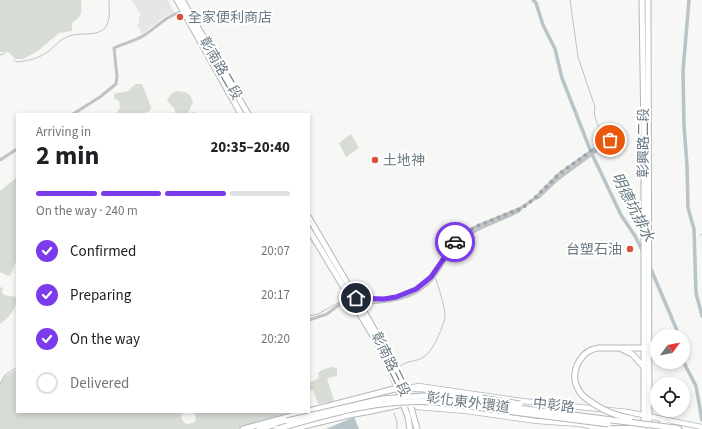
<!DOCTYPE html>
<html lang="en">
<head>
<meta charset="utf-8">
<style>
	body { margin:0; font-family:"Source Sans 3","Noto Sans TC",sans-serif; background:#f2f2f2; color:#202124; height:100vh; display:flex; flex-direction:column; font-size:15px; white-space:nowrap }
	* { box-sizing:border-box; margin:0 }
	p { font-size:13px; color:#757577 }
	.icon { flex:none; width:22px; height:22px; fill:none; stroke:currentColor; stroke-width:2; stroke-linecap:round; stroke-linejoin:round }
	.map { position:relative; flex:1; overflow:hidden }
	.details { position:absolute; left:16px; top:113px; width:294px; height:300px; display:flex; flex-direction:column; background:#fff; border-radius:0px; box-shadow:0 2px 6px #0003 }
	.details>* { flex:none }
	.needle { width:26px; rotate:58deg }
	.controls { position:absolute; left:650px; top:329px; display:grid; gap:8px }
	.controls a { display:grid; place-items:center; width:40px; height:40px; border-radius:50%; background:#fff; box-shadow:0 2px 6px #0003; font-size:20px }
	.pin { position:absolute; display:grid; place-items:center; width:34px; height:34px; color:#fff; margin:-17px; border:2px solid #fff; border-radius:50%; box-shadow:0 1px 4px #0007 }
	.courier { position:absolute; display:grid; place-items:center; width:40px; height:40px; margin:-20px; border:3px solid #7c3aed; border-radius:50%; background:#fff; color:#222; box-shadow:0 1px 5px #0007 }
	.headline em { font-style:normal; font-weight:700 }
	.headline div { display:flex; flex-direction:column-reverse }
	.headline { display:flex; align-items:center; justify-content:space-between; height:68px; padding:0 20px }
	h1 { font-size:26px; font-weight:700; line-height:30px }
	.bar { display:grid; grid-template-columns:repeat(4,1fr); gap:6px 4px; align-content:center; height:48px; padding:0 20px }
	.bar i { height:5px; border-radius:3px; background:#e0e0e0 }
	.bar .selected { background:#7c3aed }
	.bar p { grid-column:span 4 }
	ol { padding:0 20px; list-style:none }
	li { display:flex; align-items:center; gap:12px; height:44px }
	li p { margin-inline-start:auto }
	li .icon { padding:4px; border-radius:50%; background:#7c3aed; color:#fff; stroke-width:4 }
	li:last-child { color:#757577 }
	li i { width:22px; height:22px; border:2px solid #e0e0e0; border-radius:50% }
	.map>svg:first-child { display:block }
	.built { fill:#e5e6e5 }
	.green { fill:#d7dcd4 }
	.water { fill:#b8c4c8 }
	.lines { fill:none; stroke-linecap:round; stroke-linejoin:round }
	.stream { stroke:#b8c4c8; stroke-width:1 }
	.canal { stroke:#b8c4c8; stroke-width:3.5 }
	.secondary-casing { stroke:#b1b7bb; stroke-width:6 }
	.primary-casing { stroke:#b2b7ba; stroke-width:7 }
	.street { stroke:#bfc3c6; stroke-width:3 }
	.secondary { stroke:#fff; stroke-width:4.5 }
	.primary { stroke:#fff; stroke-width:5 }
	.primary-bridge-casing { stroke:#b2b7ba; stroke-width:7; stroke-linecap:butt }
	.primary-bridge { stroke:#fff; stroke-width:5 }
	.done { stroke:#9ba5ab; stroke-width:4; stroke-dasharray:0 7.2 }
	.route { stroke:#7c3aed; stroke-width:5 }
	.poi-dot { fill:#d65136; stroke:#fff; stroke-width:1.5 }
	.labels { text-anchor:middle; stroke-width:4; stroke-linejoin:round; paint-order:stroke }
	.poi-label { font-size:14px; fill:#697983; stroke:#fff; text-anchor:start }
	.street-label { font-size:14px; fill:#697983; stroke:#fff }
	.water-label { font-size:15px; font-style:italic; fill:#647a7f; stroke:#fff }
</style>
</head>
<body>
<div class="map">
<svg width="702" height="429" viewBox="0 0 702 429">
	<rect width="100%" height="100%" fill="#f7f7f5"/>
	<path class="built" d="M132 0H168L174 12 164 17 142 34H140L141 32 137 25 139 23V17L141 15Z"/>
	<g class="green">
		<path d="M0 0H81C82 12 83 16 72 23V31L59 33 38 51 23 59H15L9 52H0Z"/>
		<path d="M136 84H142L151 107 150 111 146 112 144 114H116L120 108 119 101 114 98V94C118 92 124 93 128 91 131 89 132 86 136 84Z"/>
		<path d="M177 91 185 92 190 95 193 102 188 113 196 112 197 114H175V109L167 101 171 94Z"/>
		<path d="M351 134 359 148 346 157 339 143Z"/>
		<path d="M17 177V259L10 276 6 275 0 272V191Z"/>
		<path d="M0 287 3 288 2 292 4 295 17 297C17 308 9 318 0 324Z"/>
		<path d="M332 367 337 368V376L327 378 334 401 318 404 313 390 309 391V383L319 378 318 373 322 370Z"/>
		<path d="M17 369V412H182L181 419H182L184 423 189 424 195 422 196 416 193 412H297L238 429H0V382L5 376Z"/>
	</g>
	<path class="water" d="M354 417 359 429H326Z"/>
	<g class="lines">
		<g class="stream">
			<path d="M570 0 578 57 595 107C592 118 600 128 604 137L602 142"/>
			<path d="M0 55 5 53"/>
			<path d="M14 60 17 62C28 61 40 58 49 51 57 44 59 40 69 36 80 32 97 37 105 28 111 20 109 9 109 0"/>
			<path d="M560 175 566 171"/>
			<path d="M475 229 490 222"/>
			<path d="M700 236 702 234"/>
			<path d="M362 300 382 301"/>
			<path d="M309 316 318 314 343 300"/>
			<path d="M399 367C408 359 416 363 425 356 433 351 443 327 445 317 446 312 438 283 435 278"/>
			<path d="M0 384 5 375 17 367"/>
			<path d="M394 413 397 422V429"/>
		</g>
		<g class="canal">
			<path d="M533 0 536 3 543 25 555 49 562 78 591 152 621 215 635 236 643 252"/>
			<path d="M689 0 683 71 684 126 687 165 688 208 694 229 696 293 702 316"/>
			<path d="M650 267 676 328 678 336"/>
			<path d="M683 361 696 386 702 420"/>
		</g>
		<g class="secondary-casing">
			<g id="secondary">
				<path d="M413 387 419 386 522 401 628 412 702 427"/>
				<path d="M417 407 466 411 537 421 580 424 601 429"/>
			</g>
		</g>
		<g class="primary-casing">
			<g id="primary">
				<path d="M177 0 241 114"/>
				<path d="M182 0 248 114"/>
				<path d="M642 0 644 136V429"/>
				<path d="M648 0 649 429"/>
				<path d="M309 218 370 322 399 374 410 404 417 429"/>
				<path d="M309 230 381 349 396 384 408 417 410 429"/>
				<path d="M622 349 632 354 643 366"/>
				<path d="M582 395C579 391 576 386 575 381 573 366 583 350 598 348H647"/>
				<path d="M309 411 398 388 424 389 482 398"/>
				<path d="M662 423 679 429"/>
				<path d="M243 429 306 412"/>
				<path d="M259 429 287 421"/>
				<path d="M292 429 349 415 371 411 403 404 435 405 483 410"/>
				<path d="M602 429 639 428"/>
			</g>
		</g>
		<g class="street">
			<path d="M73 114 100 97 116 84 117 77 114 48C123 44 134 41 143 36 156 28 167 15 182 12"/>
			<path d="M0 160 17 149"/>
			<path d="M534 199 539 197 558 179 607 143"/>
			<path d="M340 305C372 302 412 306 434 277 443 266 448 252 459 242 476 227 499 222 519 211L521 208 534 199 559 174 601 144 610 140"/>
			<path d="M309 320 327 314 349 297 384 299 396 297 416 289 431 277 451 248 460 237 475 227 521 208"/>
		</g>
		<use href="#secondary" class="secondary"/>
		<use href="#primary" class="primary"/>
		<g class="primary-bridge-casing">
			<g id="primary-bridge">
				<path d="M582 395C596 407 611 415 630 418"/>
				<path d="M482 398 520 404"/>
				<path d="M287 421 382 399 422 396 675 428"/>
				<path d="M277 429C329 414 382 398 436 402L608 424"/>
			</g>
		</g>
		<use href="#primary-bridge" class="primary-bridge"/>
	</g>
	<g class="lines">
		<path class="done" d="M455 242 475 227 522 208 534 199 559 174 601 144 610 140"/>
		<path class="route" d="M356 298 384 299 396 297 416 289 431 277 455 242"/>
	</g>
	<g class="poi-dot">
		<circle cx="180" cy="17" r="4"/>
		<circle cx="375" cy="160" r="4"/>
		<circle cx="630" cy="249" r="4"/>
	</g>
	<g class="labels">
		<g class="poi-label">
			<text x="188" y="22">全家便利商店</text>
			<text x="383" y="165">土地神</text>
			<text x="622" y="254" text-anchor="end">台塑石油</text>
		</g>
		<g class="street-label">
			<text transform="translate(221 68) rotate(60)" y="5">彰南路二段</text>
			<text transform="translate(643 143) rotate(-90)" y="5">彰興路二段</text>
			<text transform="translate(391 364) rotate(64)" y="5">彰南路三段</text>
			<text transform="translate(468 402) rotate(7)" y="5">彰化東外環道</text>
			<text transform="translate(554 405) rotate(7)" y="5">中彰路</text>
		</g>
		<g class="water-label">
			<text transform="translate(633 207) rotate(63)" y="5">明德坑排水</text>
		</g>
	</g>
</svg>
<div class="controls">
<a><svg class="needle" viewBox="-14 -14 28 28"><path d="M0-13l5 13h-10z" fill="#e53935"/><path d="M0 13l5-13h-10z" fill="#757577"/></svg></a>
<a><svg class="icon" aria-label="locate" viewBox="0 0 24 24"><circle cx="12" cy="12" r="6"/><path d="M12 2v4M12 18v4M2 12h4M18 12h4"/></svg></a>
</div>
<div class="pin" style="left:610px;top:140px;background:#ea580c"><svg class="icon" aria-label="bag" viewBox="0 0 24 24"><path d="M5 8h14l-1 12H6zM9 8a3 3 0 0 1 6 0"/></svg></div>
<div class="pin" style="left:356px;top:298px;background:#1f2937"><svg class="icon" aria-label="home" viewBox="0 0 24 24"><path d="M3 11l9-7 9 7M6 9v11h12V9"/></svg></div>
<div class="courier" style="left:455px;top:242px"><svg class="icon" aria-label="car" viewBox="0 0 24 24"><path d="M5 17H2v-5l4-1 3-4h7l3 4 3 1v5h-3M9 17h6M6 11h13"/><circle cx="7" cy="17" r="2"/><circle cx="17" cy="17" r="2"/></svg></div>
<section class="details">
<div class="headline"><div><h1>2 min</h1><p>Arriving in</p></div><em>20:35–20:40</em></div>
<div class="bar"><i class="selected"></i><i class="selected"></i><i class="selected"></i><i></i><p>On the way · 240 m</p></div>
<ol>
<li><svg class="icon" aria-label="check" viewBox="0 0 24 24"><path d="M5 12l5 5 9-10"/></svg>Confirmed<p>20:07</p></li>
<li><svg class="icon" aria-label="check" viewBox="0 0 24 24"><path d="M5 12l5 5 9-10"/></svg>Preparing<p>20:17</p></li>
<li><svg class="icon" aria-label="check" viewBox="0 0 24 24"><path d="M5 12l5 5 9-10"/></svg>On the way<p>20:20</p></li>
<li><i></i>Delivered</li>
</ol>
</section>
</div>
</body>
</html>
